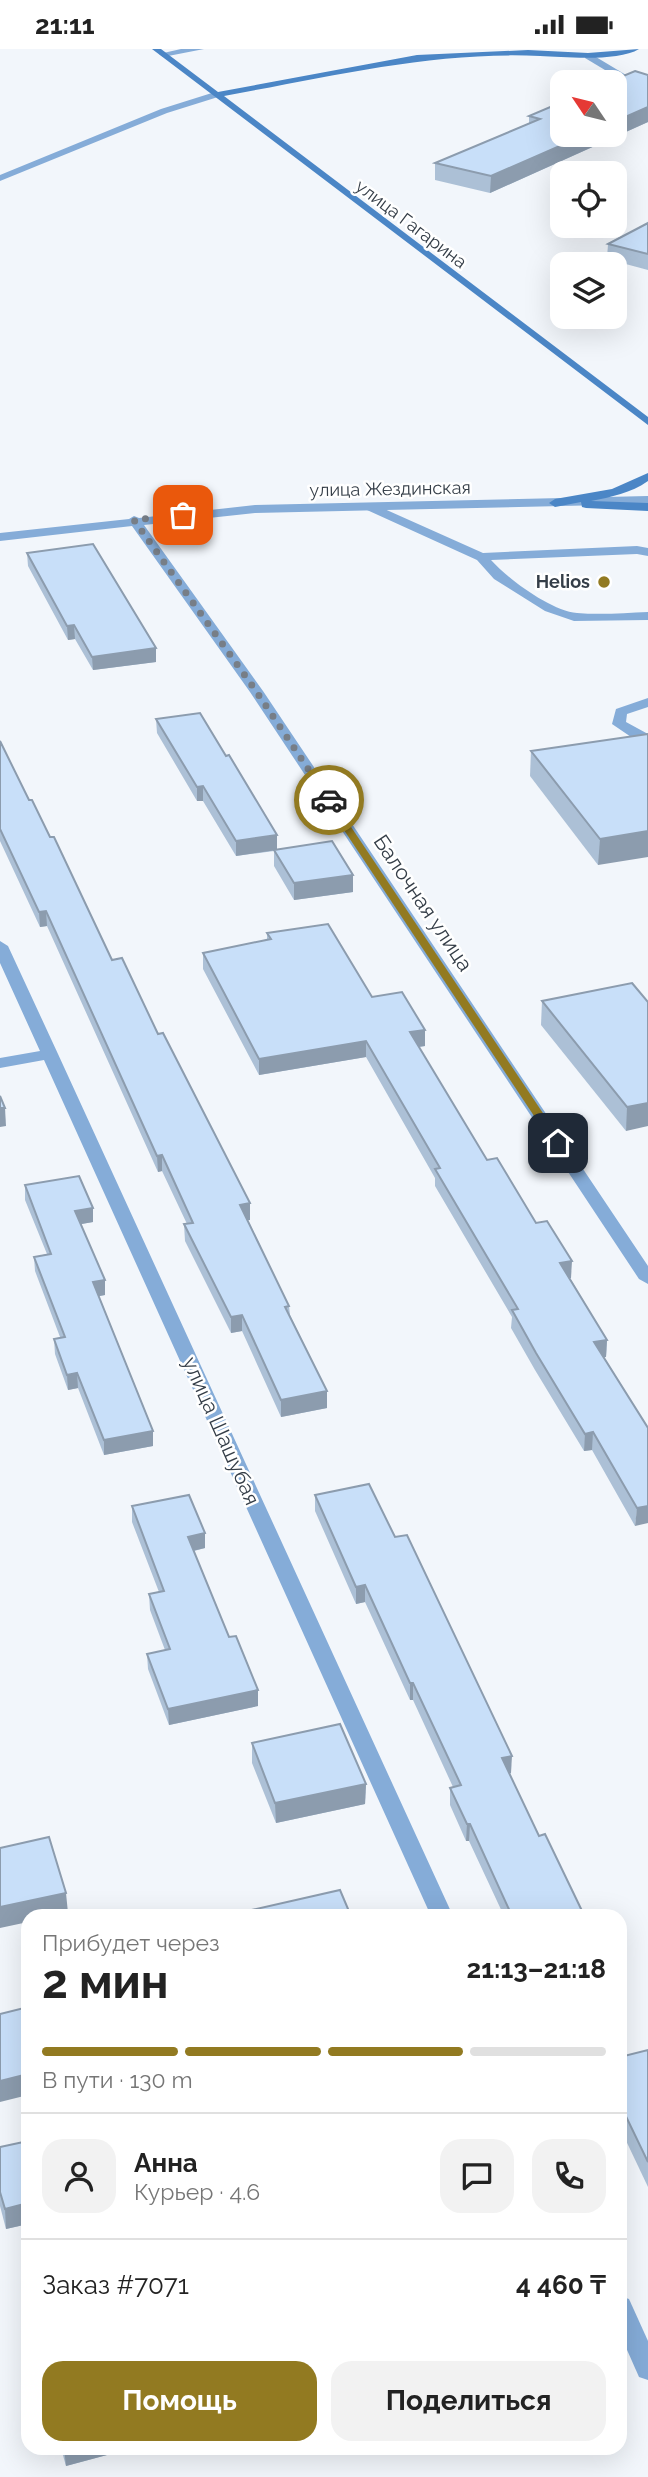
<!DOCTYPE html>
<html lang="ru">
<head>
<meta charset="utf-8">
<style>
	body { margin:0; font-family:Raleway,sans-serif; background:#f2f2f2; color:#222; height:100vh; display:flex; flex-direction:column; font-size:26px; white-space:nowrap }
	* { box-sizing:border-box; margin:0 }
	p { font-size:23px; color:#767676 }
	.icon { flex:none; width:38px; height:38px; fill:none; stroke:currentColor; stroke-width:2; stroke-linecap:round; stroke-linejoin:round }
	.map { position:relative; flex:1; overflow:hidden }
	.drawer { position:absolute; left:21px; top:1860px; width:606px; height:546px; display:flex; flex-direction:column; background:#fff; border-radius:21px; box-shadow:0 7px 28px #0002 }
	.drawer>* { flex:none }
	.needle { width:46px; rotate:305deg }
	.tools { position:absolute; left:550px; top:21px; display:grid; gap:14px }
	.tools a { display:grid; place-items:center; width:77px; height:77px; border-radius:14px; background:#fff; box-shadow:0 7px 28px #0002; font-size:35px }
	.pin { position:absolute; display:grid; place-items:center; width:60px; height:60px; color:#fff; margin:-30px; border-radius:14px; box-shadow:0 4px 10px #0006 }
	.courier { position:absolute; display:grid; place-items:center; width:70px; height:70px; margin:-35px; border:5px solid #927a21; border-radius:50%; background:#fff; color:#222; box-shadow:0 2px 9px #0007 }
	.headline em { font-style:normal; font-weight:700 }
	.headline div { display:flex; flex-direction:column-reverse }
	.headline { display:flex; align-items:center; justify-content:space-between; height:119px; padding:0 21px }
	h1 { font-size:46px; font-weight:700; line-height:52px }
	.bar { display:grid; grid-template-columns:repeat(4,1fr); gap:10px 7px; align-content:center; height:84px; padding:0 21px }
	.bar i { height:9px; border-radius:5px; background:#e0e0e0 }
	.bar .current { background:#927a21 }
	.bar p { grid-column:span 4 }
	.line { display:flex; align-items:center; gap:18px; padding:0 21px; border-top:2px solid #e0e0e0 }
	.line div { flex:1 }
	.round { display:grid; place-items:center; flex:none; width:74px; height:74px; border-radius:21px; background:#f2f2f2 }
	.action { display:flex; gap:14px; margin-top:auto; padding:14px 21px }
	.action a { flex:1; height:80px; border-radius:21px; background:#927a21; color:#fff; font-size:28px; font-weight:700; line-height:80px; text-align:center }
	.action a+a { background:#f2f2f2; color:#222 }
	.status { display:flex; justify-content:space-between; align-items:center; height:49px; padding:0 35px; background:#fff; direction:ltr }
	.status svg { height:19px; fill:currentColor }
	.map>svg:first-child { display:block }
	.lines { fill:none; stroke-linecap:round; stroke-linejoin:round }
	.lane { fill:#85acd8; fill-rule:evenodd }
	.street { fill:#85acd8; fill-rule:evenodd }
	.secondary { fill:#4b86c6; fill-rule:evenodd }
	.wall { fill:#acc0d6 }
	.shaded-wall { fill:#8c9cae }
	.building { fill:#c8dff9; stroke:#8c9cae; stroke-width:2 }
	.route { fill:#927a21 }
	.done { stroke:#777e87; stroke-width:7; stroke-dasharray:0 12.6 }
	.poi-dot { fill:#927a21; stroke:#fff; stroke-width:2.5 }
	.labels { text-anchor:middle; stroke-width:5; stroke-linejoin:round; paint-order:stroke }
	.far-street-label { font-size:18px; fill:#353e48; stroke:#fff }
	.far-poi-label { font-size:18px; font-weight:bold; fill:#353e48; stroke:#fff; text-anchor:end }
	.street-label { font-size:21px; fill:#353e48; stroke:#fff }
</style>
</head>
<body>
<div class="status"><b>21:11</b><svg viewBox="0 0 49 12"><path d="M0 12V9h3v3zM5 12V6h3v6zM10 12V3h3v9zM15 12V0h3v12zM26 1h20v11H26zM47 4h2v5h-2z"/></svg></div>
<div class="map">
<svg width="648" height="2428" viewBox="0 0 648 2428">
	<rect width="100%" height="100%" fill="#f2f6fb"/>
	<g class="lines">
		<g class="lane">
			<path d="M181 0H204L163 8 159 5Z"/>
			<path d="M585 5H591L626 26 648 34V40L620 30 585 9Z"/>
			<path d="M371 454 483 504 637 497 648 499V507L637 505 491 511C508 530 551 562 577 564 600 566 625 564 648 563V571L574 572 545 562 494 530 477 511 367 461 365 458Z"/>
			<path d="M648 649V658L627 665 626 673 648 685V693L637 692 612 675 616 660Z"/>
		</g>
		<g class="street">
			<path d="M215 43 218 44V48L167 64 0 132V126L161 60Z"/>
			<path d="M648 447V455L255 464 144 476 263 642 648 1217V1235L639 1230 250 643 132 477 0 492V484L129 470 134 467 139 469 255 456Z"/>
			<path d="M0 892 8 897 58 1005 453 1867H431L44 1011 0 1019V1009L40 1002 0 914Z"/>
			<path d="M620 2247 629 2250 648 2292V2331L639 2328 620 2285Z"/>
		</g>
		<g class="secondary">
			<path d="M152 0H161L218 43 417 6 528 1 588 4 639 0C618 13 565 8 540 7 433 2 328 28 224 47L648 368V376Z"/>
			<path d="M648 424V432C631 444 611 448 591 452L648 454V462L586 459 582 458 581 453 555 458 549 454 555 450 612 440Z"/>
		</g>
	</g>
	<g class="wall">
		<path d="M648 26V73L490 144 435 131V114L529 74V67Z"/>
		<path d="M648 174V221L607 210 608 195Z"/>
		<path d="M27 504 156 613 93 621 75 590 68 591 28 517Z"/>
		<path d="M156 670 277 800 353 826V843L294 851 274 817V802L236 807 203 752H197L157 684Z"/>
		<path d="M648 685 598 816 530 727 531 702Z"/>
		<path d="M0 692 29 751 112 911 250 1171H248L289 1257 290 1266 327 1342V1359L281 1368 242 1282 231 1284 185 1192 184 1175H187L162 1122 158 1123 47 877 40 878 0 792Z"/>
		<path d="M267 884 372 948 425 997 419 998 487 1111 536 1174 571 1229H570L607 1291 606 1308H604L648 1379 635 1477 592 1401 584 1402 535 1321 511 1279 512 1268 435 1137V1129L366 1008 259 1026 203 920V904L267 891Z"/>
		<path d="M542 952 648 953 626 1082 541 976Z"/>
		<path d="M25 1136 93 1159V1173L81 1175 105 1246 99 1247 153 1382V1397L104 1406 78 1339 68 1341 55 1305 54 1290 60 1288 35 1222 34 1208 47 1205 25 1151Z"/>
		<path d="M315 1446 395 1488 511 1724 509 1725 539 1787 584 1866 590 1867H504L469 1792H466L450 1756V1739L453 1738 413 1651H410L365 1553 356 1555 315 1462Z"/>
		<path d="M132 1457 205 1484V1499L194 1502 229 1588 258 1657 169 1676 148 1620 147 1605 165 1601 150 1561 149 1545 159 1543 132 1473Z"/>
		<path d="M252 1694 366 1735 365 1755 276 1774 252 1714Z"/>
		<path d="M648 2001V2138L620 2079V2008Z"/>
		<path d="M28 2092V2175L6 2180 0 2157V2098Z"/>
		<path d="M61 2399H133L66 2417Z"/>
	</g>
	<g class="shaded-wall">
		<path d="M648 58V73L490 144 491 127 585 86H614V73Z"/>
		<path d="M74 576 75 590 68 591 67 577Z"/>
		<path d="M156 599V613L93 621 92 608Z"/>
		<path d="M203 737V752H197V738Z"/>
		<path d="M648 782V808L598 816 600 790Z"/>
		<path d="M277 786V801L236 807V792Z"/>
		<path d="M353 826V843L294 851V834Z"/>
		<path d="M46 862 47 877 40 878 39 863Z"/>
		<path d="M425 981V997L410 999V983Z"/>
		<path d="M366 992V1008L259 1026V1010Z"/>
		<path d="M648 1054V1077L626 1082 627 1058Z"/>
		<path d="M0 1059H5L6 1077 0 1078Z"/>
		<path d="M162 1106V1122L158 1123 157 1107Z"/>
		<path d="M250 1154V1171L240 1172V1156Z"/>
		<path d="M93 1159V1173L76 1176 75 1162Z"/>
		<path d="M572 1212 571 1229 559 1231 560 1214Z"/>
		<path d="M105 1231V1246L94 1248 93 1233Z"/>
		<path d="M242 1266V1282L231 1284V1268Z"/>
		<path d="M607 1291 606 1308 593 1310 594 1293Z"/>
		<path d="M77 1324 78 1339 68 1341 67 1326Z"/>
		<path d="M327 1342V1359L281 1368V1351Z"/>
		<path d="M153 1382V1397L104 1406V1391Z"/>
		<path d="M593 1383 592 1401 584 1402 585 1385Z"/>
		<path d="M648 1457V1474L635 1477 637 1459Z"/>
		<path d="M205 1484V1499L188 1503V1488Z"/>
		<path d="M365 1536V1553L356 1555V1538Z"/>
		<rect x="410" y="1634" width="3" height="17"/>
		<path d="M258 1641V1657L169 1676 168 1660Z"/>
		<path d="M512 1707 511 1724 501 1726 502 1709Z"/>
		<path d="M366 1735 365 1755 276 1774 275 1754Z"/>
		<path d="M467 1775H470L469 1792H466Z"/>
		<path d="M66 1844 68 1864 52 1867H28V1873L0 1879V1858Z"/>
		<path d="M28 2025V2046L0 2053V2032Z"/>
		<path d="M28 2154V2175L6 2180 5 2160Z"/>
		<path d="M64 2399H133L66 2417Z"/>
	</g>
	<g class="building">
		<path d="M635 22 648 26V58L614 73V33H609Z"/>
		<path d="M562 53V86H585L491 127 435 114 540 70 529 67Z"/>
		<path d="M648 174V205L608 195Z"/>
		<path d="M93 495 156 599 92 608 74 576 67 577 27 504Z"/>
		<path d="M200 664 226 707 229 706 277 786 236 792 203 737 197 738 156 670Z"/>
		<path d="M648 685V782L600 790 531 702Z"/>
		<path d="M0 692 29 751H32L50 788H54L112 911 122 909 158 985 163 984 250 1154 240 1156 289 1257 285 1258 327 1342 281 1351 242 1266 231 1268 184 1175 193 1174 162 1106 157 1107 46 862 39 863 0 780Z"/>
		<path d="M332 792 353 826 294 834 274 801Z"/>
		<path d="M328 875 372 948 402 943 425 981 410 983 487 1111 497 1109 536 1174 547 1172 572 1212 560 1214 607 1291 594 1293 648 1379V1457L637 1459 593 1383 585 1385 536 1304 512 1261 518 1260 435 1120 440 1119 366 992 259 1010 203 904 271 890 267 884Z"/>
		<path d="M632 934 648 953V1054L627 1058 542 952Z"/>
		<path d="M0 1047 5 1059H0Z"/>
		<path d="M79 1127 93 1159 75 1162 105 1231 93 1233 153 1382 104 1391 77 1324 67 1326 54 1290 65 1288 34 1208 51 1205 25 1136Z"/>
		<path d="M369 1435 395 1488 407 1486 512 1707 502 1709 539 1787 545 1785 584 1866 589 1865 590 1867H512L470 1775H467L450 1739 461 1736 413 1634H410L365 1536 356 1538 315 1446Z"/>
		<path d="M189 1446 205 1484 188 1488 229 1588 236 1587 258 1641 168 1660 147 1605 170 1600 149 1545 164 1542 132 1457Z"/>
		<path d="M340 1675 366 1735 275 1754 252 1694Z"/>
		<path d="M49 1788 66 1844 0 1858V1799Z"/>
		<path d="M340 1841 351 1867H249L247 1862Z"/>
		<path d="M28 1958V2025L0 2032V1965Z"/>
		<path d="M648 2001V2113L620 2055V2008Z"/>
		<path d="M28 2092V2154L5 2160 0 2143V2098Z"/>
	</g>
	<path class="route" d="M329 748 333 751 563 1094 561 1097 552 1094 324 751Z"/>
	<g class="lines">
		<path class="done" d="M183 466 134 471 256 642 329 751"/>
	</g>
	<circle class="poi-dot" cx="604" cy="533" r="7"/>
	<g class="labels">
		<g class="far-street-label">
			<text transform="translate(411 175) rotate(37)" y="6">улица Гагарина</text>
			<text transform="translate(390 440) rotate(-1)" y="6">улица Жездинская</text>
		</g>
		<g class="far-poi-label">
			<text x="590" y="539">Helios</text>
		</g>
		<g class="street-label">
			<text transform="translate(423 854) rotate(56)" y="7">Балочная улица</text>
			<text transform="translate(221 1382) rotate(66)" y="7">улица Шашубая</text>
		</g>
	</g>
</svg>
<div class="tools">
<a><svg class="needle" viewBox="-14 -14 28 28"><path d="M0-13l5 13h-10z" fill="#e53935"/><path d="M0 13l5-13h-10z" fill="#767676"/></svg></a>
<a><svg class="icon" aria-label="locate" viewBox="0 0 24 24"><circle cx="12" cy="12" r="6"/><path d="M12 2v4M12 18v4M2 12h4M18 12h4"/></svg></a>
<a><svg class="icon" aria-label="layers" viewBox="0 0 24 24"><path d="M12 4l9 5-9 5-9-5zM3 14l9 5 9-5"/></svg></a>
</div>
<div class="pin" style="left:183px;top:466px;background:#ea580c"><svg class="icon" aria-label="bag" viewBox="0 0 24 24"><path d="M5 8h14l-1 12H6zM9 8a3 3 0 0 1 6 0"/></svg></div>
<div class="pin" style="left:558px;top:1094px;background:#1f2937"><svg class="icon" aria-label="home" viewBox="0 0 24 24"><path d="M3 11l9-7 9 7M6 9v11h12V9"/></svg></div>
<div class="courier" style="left:329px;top:751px"><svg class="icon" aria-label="car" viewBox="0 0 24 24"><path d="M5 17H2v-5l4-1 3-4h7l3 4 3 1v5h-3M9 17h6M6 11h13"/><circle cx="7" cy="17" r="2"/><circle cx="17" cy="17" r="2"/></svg></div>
<section class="drawer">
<div class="headline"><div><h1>2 мин</h1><p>Прибудет через</p></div><em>21:13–21:18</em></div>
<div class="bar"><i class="current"></i><i class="current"></i><i class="current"></i><i></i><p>В пути · 130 m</p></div>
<div class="line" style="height:126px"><a class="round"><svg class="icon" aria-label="person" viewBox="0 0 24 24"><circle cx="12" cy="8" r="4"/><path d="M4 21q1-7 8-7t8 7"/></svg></a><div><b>Анна</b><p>Курьер · 4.6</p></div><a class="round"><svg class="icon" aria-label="chat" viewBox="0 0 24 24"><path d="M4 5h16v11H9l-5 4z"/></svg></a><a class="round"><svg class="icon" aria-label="phone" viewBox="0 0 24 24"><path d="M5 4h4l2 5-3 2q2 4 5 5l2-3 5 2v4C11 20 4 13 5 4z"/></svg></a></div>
<div class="line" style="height:91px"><div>Заказ #7071</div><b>4 460 ₸</b></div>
<div class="action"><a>Помощь</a><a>Поделиться</a></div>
</section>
</div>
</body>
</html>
